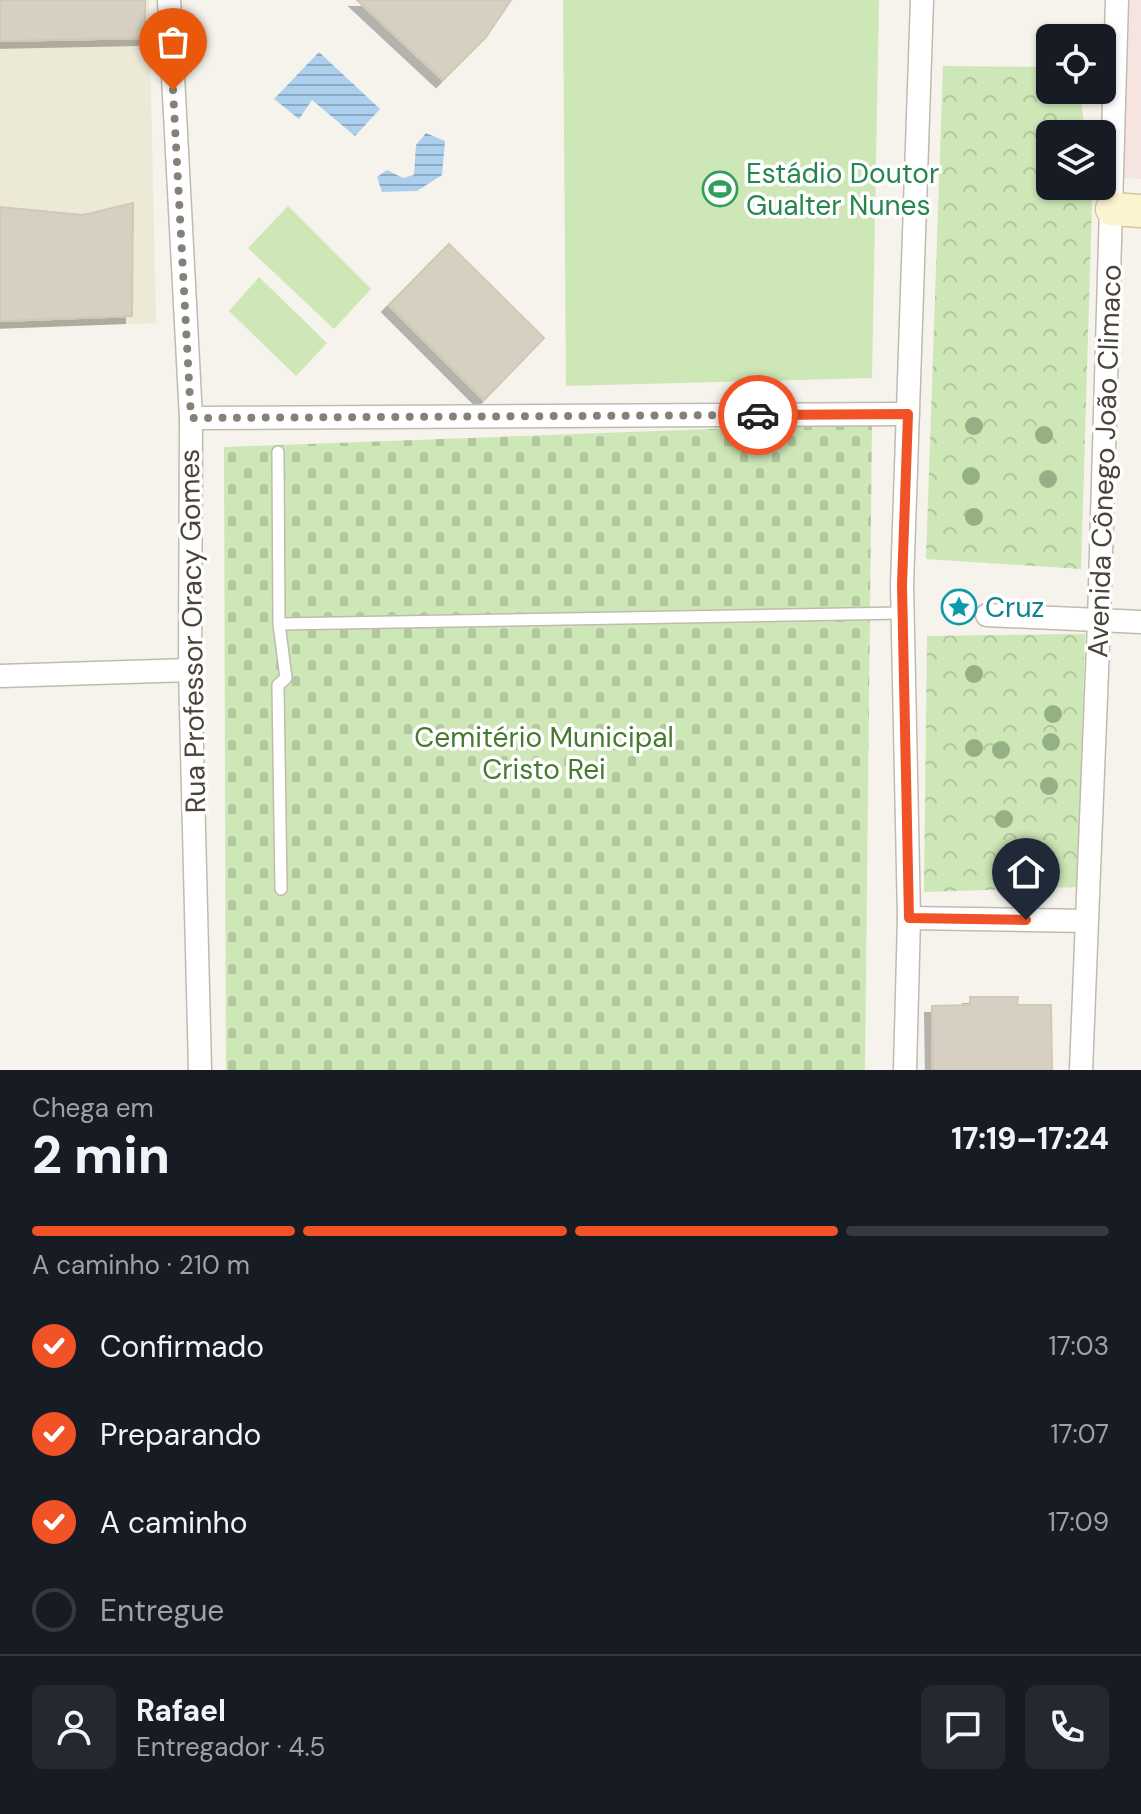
<!DOCTYPE html>
<html lang="pt">
<head>
<meta charset="utf-8">
<style>
	body { margin:0; font-family:"DM Sans",sans-serif; background:#242831; color:#f1f3f6; height:100vh; display:flex; flex-direction:column; font-size:30px; white-space:nowrap }
	* { box-sizing:border-box; margin:0 }
	p { font-size:26px; color:#9ea1a6 }
	.icon { flex:none; width:44px; height:44px; fill:none; stroke:currentColor; stroke-width:2; stroke-linecap:round; stroke-linejoin:round }
	.map { position:relative; height:1070px; overflow:hidden }
	.panel { display:flex; flex-direction:column; background:#171b24; flex:1 }
	.panel>* { flex:none }
	.tools { position:absolute; left:1036px; top:24px; display:grid; gap:16px }
	.tools a { display:grid; place-items:center; width:80px; height:80px; border-radius:12px; background:#171b24; box-shadow:0 2px 6px #0004; font-size:40px }
	.pin { position:absolute; display:grid; place-items:center; width:68px; height:68px; color:#fff; margin:-82px -34px; border-radius:50% 50% 50% 0; rotate:-45deg; box-shadow:0 0 8px #0007 }
	.pin .icon { rotate:45deg }
	.courier { position:absolute; display:grid; place-items:center; width:80px; height:80px; margin:-40px; border:6px solid #f15327; border-radius:50%; background:#fff; color:#222; box-shadow:0 2px 10px #0007 }
	.headline em { font-style:normal; font-weight:800 }
	.headline div { display:flex; flex-direction:column-reverse }
	.headline { display:flex; align-items:center; justify-content:space-between; height:136px; padding:0 32px }
	h1 { font-size:52px; font-weight:800; line-height:60px }
	.bar { display:grid; grid-template-columns:repeat(4,1fr); gap:12px 8px; align-content:center; height:96px; padding:0 32px }
	.bar i { height:10px; border-radius:6px; background:#363941 }
	.bar .on { background:#f15327 }
	.bar p { grid-column:span 4 }
	.line { display:flex; align-items:center; gap:20px; padding:0 32px; border-top:2px solid #363941 }
	.line div { flex:1 }
	.round { display:grid; place-items:center; flex:none; width:84px; height:84px; border-radius:12px; background:#242831 }
	ol { padding:0 32px; list-style:none }
	li { display:flex; align-items:center; gap:24px; height:88px }
	li p { margin-inline-start:auto }
	li .icon { padding:8px; border-radius:50%; background:#f15327; color:#fff; stroke-width:4 }
	li:last-child { color:#9ea1a6 }
	li i { width:44px; height:44px; border:4px solid #363941; border-radius:50% }
	.map>svg:first-child { display:block }
	.education { fill:#ede9d7 }
	.medical { fill:#f5e4e0 }
	.cemetery { fill:url(#cemetery-stones) }
	.park { fill:url(#park-crowns) }
	.pitch { fill:#cee7b7 }
	.water { fill:url(#water-rules) }
	.building { fill:#d7d0c2; stroke:#d1c8b5; stroke-width:2; filter:url(#shadow) }
	.lines { fill:none; stroke-linecap:round; stroke-linejoin:round }
	.lane-casing { stroke:#c1bbaf; stroke-width:14 }
	.street-casing { stroke:#c1bbaf; stroke-width:25 }
	.secondary-casing { stroke:#d3c89d; stroke-width:35 }
	.lane { stroke:#fff; stroke-width:11 }
	.street { stroke:#fff; stroke-width:22 }
	.secondary { stroke:#fcf4cf; stroke-width:32 }
	.tree { fill:#95b084 }
	.done { stroke:#868178; stroke-width:8; stroke-dasharray:0 14.4 }
	.route { stroke:#f15327; stroke-width:10 }
	.labels { text-anchor:middle; stroke-width:7; stroke-linejoin:round; paint-order:stroke }
	.leisure-label { font-size:28px; fill:#27864d; stroke:#fff; text-anchor:start }
	.street-label { font-size:28px; fill:#4a443a; stroke:#fff }
	.culture-label { font-size:28px; fill:#0d838f; stroke:#fff; text-anchor:start }
	.park-label { font-size:28px; fill:#467a2e; stroke:#fff }
</style>
</head>
<body>
<div class="map">
<svg width="1141" height="1070" viewBox="0 0 1141 1070">
	<defs>
		<pattern id="cemetery-stones" width="16" height="16" patternUnits="userSpaceOnUse" patternTransform="scale(2)"><rect width="16" height="16" fill="#cee7b7"/><path d="M2 7V4a2 2 0 0 1 4 0v3zM10 15v-3a2 2 0 0 1 4 0v3z" fill="#b2c79e"/></pattern>
		<pattern id="park-crowns" width="20" height="18" patternUnits="userSpaceOnUse" patternTransform="scale(2)"><rect width="20" height="18" fill="#cee7b7"/><path d="M2 6a3 3 0 1 1 6 0M12 15a3 3 0 1 1 6 0" fill="none" stroke="#b2c79e"/></pattern>
		<pattern id="water-rules" width="6" height="5" patternUnits="userSpaceOnUse" patternTransform="scale(2)"><rect width="6" height="5" fill="#accfee"/><path d="M0 2.5h6" fill="none" stroke="#8eaac2"/></pattern>
		<filter id="shadow"><feDropShadow dx="-7" dy="7" stdDeviation="0" flood-color="#0004"/></filter>
	</defs>
	<rect width="100%" height="100%" fill="#f5f3ec"/>
	<path class="education" d="M0 0H149L156 323 0 329Z"/>
	<path class="medical" d="M1130 0H1141V179L1124 178Z"/>
	<path class="cemetery" d="M872 423 865 1070H226L224 447Z"/>
	<g class="park">
		<path d="M943 66 1050 67V90H1080L1085 134H1050V186H1090L1092 205 1081 569 926 559Z"/>
		<path d="M1085 634 1078 887 924 892 927 636Z"/>
	</g>
	<g class="pitch">
		<path d="M563 0H879L872 378 566 386Z"/>
		<path d="M288 206 371 289 334 329 248 248Z"/>
		<path d="M259 277 327 343 296 376 229 311Z"/>
	</g>
	<g class="water">
		<path d="M319 52 380 109 355 136 312 100 299 119 274 99Z"/>
		<path d="M426 133 445 141 442 175 417 191 382 192 377 177 387 170 403 178 414 175 416 145Z"/>
	</g>
	<g class="building">
		<path d="M0 0H145V38L0 41Z"/>
		<path d="M357 0H511L486 37 443 80Z"/>
		<path d="M133 203 132 316 0 321V207L83 215Z"/>
		<path d="M449 244 544 338 484 400 389 305Z"/>
		<path d="M970 997H1018L1017 1005H1051L1052 1070H933L932 1006 970 1005Z"/>
	</g>
	<g class="lines">
		<g class="lane-casing">
			<g id="lane">
				<path d="M278 452 279 624 286 678 278 685 281 889"/>
				<path d="M279 624 902 613"/>
			</g>
		</g>
		<g class="street-casing">
			<g id="street">
				<path d="M169 0 191 418 190 670 200 1070"/>
				<path d="M191 418 908 414"/>
				<path d="M987 615 1141 622"/>
				<path d="M0 676 190 670"/>
				<path d="M909 918 1085 921"/>
				<path d="M905 1070 909 918 902 585 922 0"/>
				<path d="M1081 1070 1099 621 1117 0"/>
			</g>
		</g>
		<g class="secondary-casing">
			<path id="secondary" d="M1112 209 1141 211"/>
		</g>
		<use href="#lane" class="lane"/>
		<use href="#street" class="street"/>
		<use href="#secondary" class="secondary"/>
	</g>
	<g class="tree">
		<circle cx="974" cy="426" r="9"/>
		<circle cx="1044" cy="435" r="9"/>
		<circle cx="971" cy="476" r="9"/>
		<circle cx="1048" cy="479" r="9"/>
		<circle cx="974" cy="517" r="9"/>
		<circle cx="974" cy="674" r="9"/>
		<circle cx="1053" cy="714" r="9"/>
		<circle cx="1051" cy="742" r="9"/>
		<circle cx="974" cy="748" r="9"/>
		<circle cx="1001" cy="750" r="9"/>
		<circle cx="1049" cy="786" r="9"/>
		<circle cx="1004" cy="819" r="9"/>
	</g>
	<g class="lines">
		<path class="done" d="M173 90 191 418 758 415"/>
		<path class="route" d="M758 415 908 414 902 585 909 918 1026 920"/>
	</g>
	<defs>
		<g id="stadium-ring" transform="scale(1.8)"><circle r="9.5" fill="#fff" stroke="#2e9e5b" stroke-width="1.5"/><path d="M0-5a6.5 5 0 1 0 0 10a6.5 5 0 1 0 0-10ZM-3.5-1.8h7v3.6h-7Z" fill="#2e9e5b"/></g>
		<g id="sight-ring" transform="scale(1.8)"><circle r="9.5" fill="#fff" stroke="#0f9aa8" stroke-width="1.5"/><path d="M0-6L1.8-2.2L6-1.7L2.9 1.2L3.7 5.4L0 3.3L-3.7 5.4L-2.9 1.2L-6-1.7L-1.8-2.2Z" fill="#0f9aa8"/></g>
	</defs>
	<g fill-rule="evenodd">
		<use href="#stadium-ring" x="720" y="189"/>
		<use href="#sight-ring" x="959" y="607"/>
	</g>
	<g class="labels">
		<g class="leisure-label">
			<text x="746" y="183">Estádio Doutor<tspan x="746" dy="32">Gualter Nunes</tspan></text>
		</g>
		<g class="street-label">
			<text transform="translate(1104 461) rotate(-88)" y="10">Avenida Cônego João Climaco</text>
			<text transform="translate(192 631) rotate(-91)" y="10">Rua Professor Oracy Gomes</text>
		</g>
		<g class="culture-label">
			<text x="985" y="617">Cruz</text>
		</g>
		<g class="park-label">
			<text x="544" y="747">Cemitério Municipal<tspan x="544" dy="32">Cristo Rei</tspan></text>
		</g>
	</g>
</svg>
<div class="tools">
<a><svg class="icon" aria-label="locate" viewBox="0 0 24 24"><circle cx="12" cy="12" r="6"/><path d="M12 2v4M12 18v4M2 12h4M18 12h4"/></svg></a>
<a><svg class="icon" aria-label="layers" viewBox="0 0 24 24"><path d="M12 4l9 5-9 5-9-5zM3 14l9 5 9-5"/></svg></a>
</div>
<div class="pin" style="left:173px;top:90px;background:#ea580c"><svg class="icon" aria-label="bag" viewBox="0 0 24 24"><path d="M5 8h14l-1 12H6zM9 8a3 3 0 0 1 6 0"/></svg></div>
<div class="pin" style="left:1026px;top:920px;background:#1f2937"><svg class="icon" aria-label="home" viewBox="0 0 24 24"><path d="M3 11l9-7 9 7M6 9v11h12V9"/></svg></div>
<div class="courier" style="left:758px;top:415px"><svg class="icon" aria-label="car" viewBox="0 0 24 24"><path d="M5 17H2v-5l4-1 3-4h7l3 4 3 1v5h-3M9 17h6M6 11h13"/><circle cx="7" cy="17" r="2"/><circle cx="17" cy="17" r="2"/></svg></div>
</div>
<section class="panel">
<div class="headline"><div><h1>2 min</h1><p>Chega em</p></div><em>17:19–17:24</em></div>
<div class="bar"><i class="on"></i><i class="on"></i><i class="on"></i><i></i><p>A caminho · 210 m</p></div>
<ol>
<li><svg class="icon" aria-label="check" viewBox="0 0 24 24"><path d="M5 12l5 5 9-10"/></svg>Confirmado<p>17:03</p></li>
<li><svg class="icon" aria-label="check" viewBox="0 0 24 24"><path d="M5 12l5 5 9-10"/></svg>Preparando<p>17:07</p></li>
<li><svg class="icon" aria-label="check" viewBox="0 0 24 24"><path d="M5 12l5 5 9-10"/></svg>A caminho<p>17:09</p></li>
<li><i></i>Entregue</li>
</ol>
<div class="line" style="height:144px"><a class="round"><svg class="icon" aria-label="person" viewBox="0 0 24 24"><circle cx="12" cy="8" r="4"/><path d="M4 21q1-7 8-7t8 7"/></svg></a><div><b>Rafael</b><p>Entregador · 4.5</p></div><a class="round"><svg class="icon" aria-label="chat" viewBox="0 0 24 24"><path d="M4 5h16v11H9l-5 4z"/></svg></a><a class="round"><svg class="icon" aria-label="phone" viewBox="0 0 24 24"><path d="M5 4h4l2 5-3 2q2 4 5 5l2-3 5 2v4C11 20 4 13 5 4z"/></svg></a></div>
</section>
</body>
</html>
